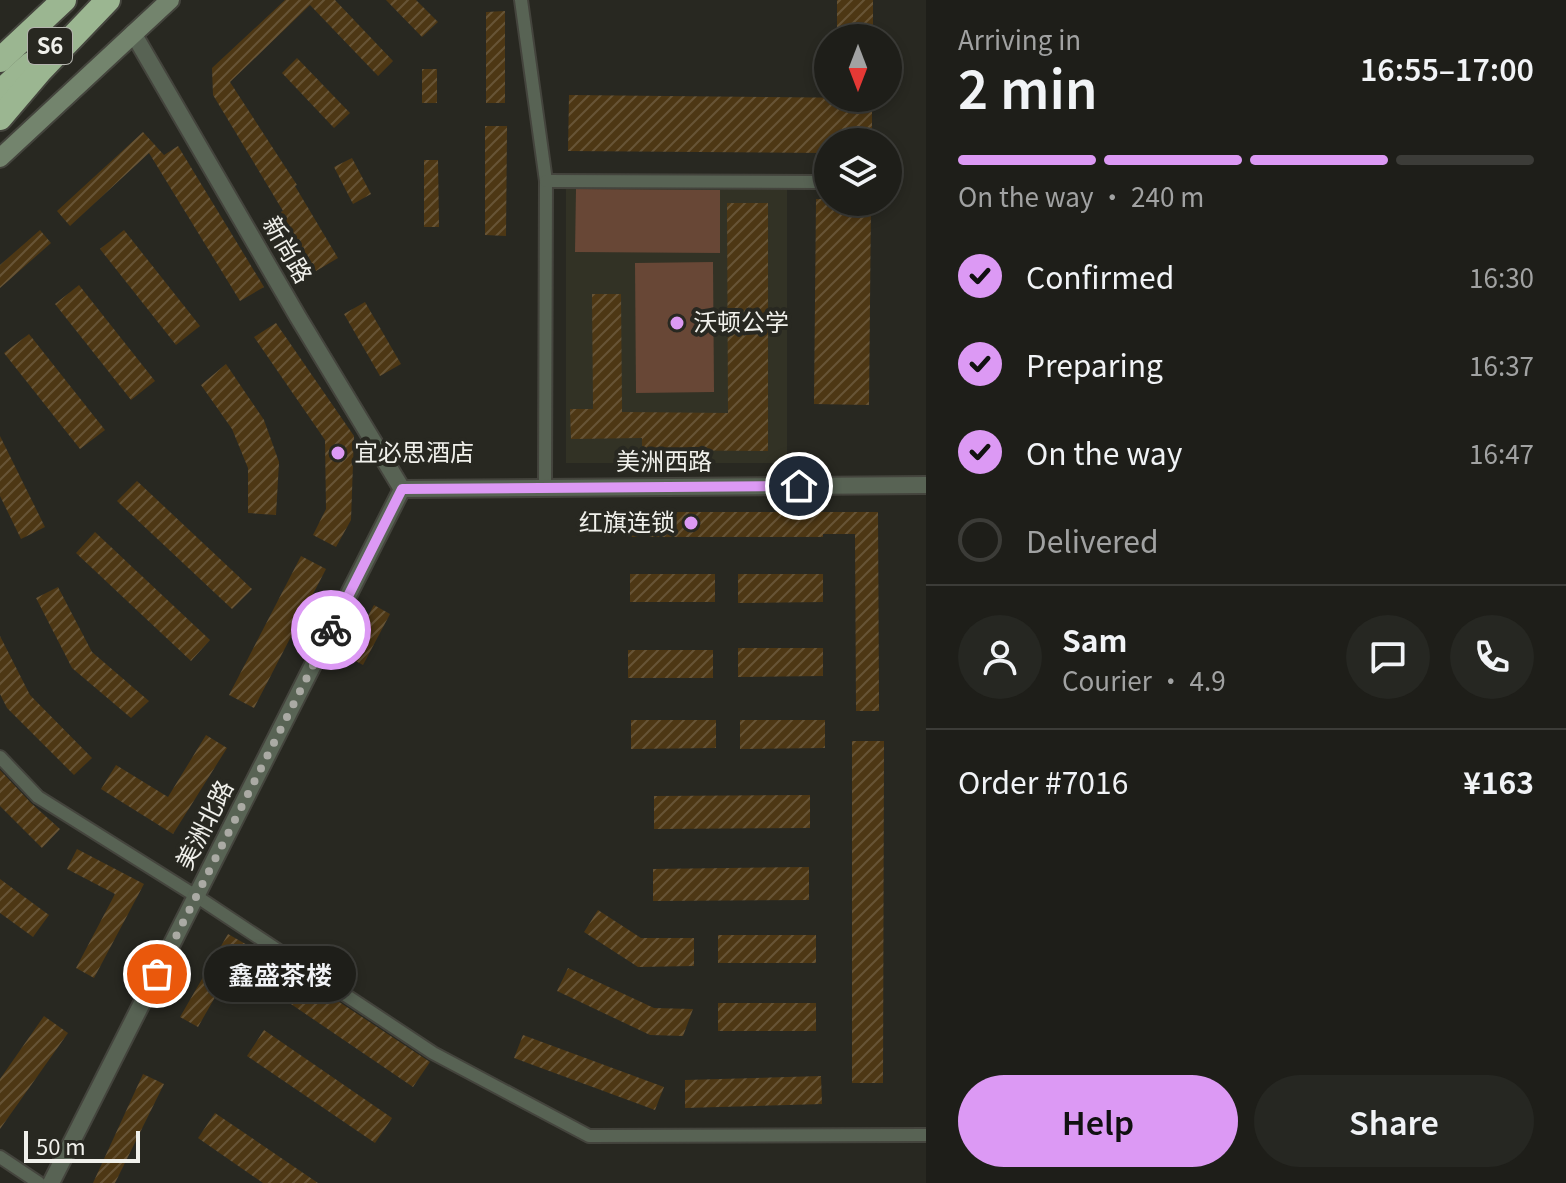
<!DOCTYPE html>
<html lang="en">
<head>
<meta charset="utf-8">
<style>
	body { margin:0; font-family:Georgia,"Noto Sans SC",serif; background:#262722; color:#f1f3f6; height:100vh; display:flex; flex-direction:column; font-size:30px; white-space:nowrap }
	* { box-sizing:border-box; margin:0 }
	p { font-size:26px; color:#a1a2a2 }
	.icon { flex:none; width:44px; height:44px; fill:none; stroke:currentColor; stroke-width:2; stroke-linecap:round; stroke-linejoin:round }
	.map { position:relative; flex:1; overflow:hidden }
	.panel { display:flex; flex-direction:column; background:#1e1e19; width:640px }
	.panel>* { flex:none }
	.needle { width:52px; rotate:180deg }
	.controls { position:absolute; left:814px; top:24px; display:grid; gap:16px }
	.controls a { display:grid; place-items:center; width:88px; height:88px; border-radius:50%; background:#1e1e19; box-shadow:0 4px 12px #0003,0 0 0 2px #3c3c38; font-size:40px }
	.scale { position:absolute; left:24px; bottom:20px; width:116px; box-sizing:border-box; padding-left:8px; border:4px solid #f0f0eb; border-top:0; font-size:22px; line-height:28px; white-space:nowrap; color:#f0f0eb; -webkit-text-stroke:6px #282821; paint-order:stroke }
	.pin { position:absolute; display:grid; place-items:center; width:68px; height:68px; color:#fff; margin:-34px; border:4px solid #fff; border-radius:50%; box-shadow:0 2px 8px #0007 }
	.courier { position:absolute; display:grid; place-items:center; width:80px; height:80px; margin:-40px; border:6px solid #dc99f4; border-radius:50%; background:#fff; color:#222; box-shadow:0 2px 10px #0007 }
	.bubble { position:absolute; height:56px; border-radius:28px; background:#1e1e19; box-shadow:0 4px 12px #0003,0 0 0 2px #3c3c38; font-size:26px; font-weight:600; line-height:56px; text-align:center }
	.head em { font-style:normal; font-weight:600 }
	.head div { display:flex; flex-direction:column-reverse }
	.head { display:flex; align-items:center; justify-content:space-between; height:136px; padding:0 32px }
	h1 { font-size:52px; font-weight:600; line-height:60px }
	.bar { display:grid; grid-template-columns:repeat(4,1fr); gap:12px 8px; align-content:center; height:96px; padding:0 32px }
	.bar i { height:10px; border-radius:6px; background:#3c3c38 }
	.bar .current { background:#dc99f4 }
	.bar p { grid-column:span 4 }
	.line { display:flex; align-items:center; gap:20px; padding:0 32px; border-top:2px solid #3c3c38 }
	.line div { flex:1 }
	.round { display:grid; place-items:center; flex:none; width:84px; height:84px; border-radius:42px; background:#262722 }
	ol { padding:0 32px; list-style:none }
	li { display:flex; align-items:center; gap:24px; height:88px }
	li p { margin-inline-start:auto }
	li .icon { padding:8px; border-radius:50%; background:#dc99f4; color:#111; stroke-width:4 }
	li:last-child { color:#a1a2a2 }
	li i { width:44px; height:44px; border:4px solid #3c3c38; border-radius:50% }
	.cta { display:flex; gap:16px; margin-top:auto; padding:16px 32px }
	.cta a { flex:1; height:92px; border-radius:48px; background:#dc99f4; color:#111; font-size:32px; font-weight:600; line-height:92px; text-align:center }
	.cta a+a { background:#262722; color:#f1f3f6 }
	main { display:flex; flex:1; min-height:0 }
	.map>svg:first-child { display:block }
	.built { fill:#323225 }
	.garden { fill:#684736 }
	.building { fill:url(#building-hatch) }
	.lines { fill:none; stroke-linecap:round; stroke-linejoin:round }
	.minor-casing { stroke:#44443d; stroke-width:16 }
	.tertiary-casing { stroke:#44443d; stroke-width:20 }
	.secondary-casing { stroke:#44443d; stroke-width:22 }
	.motorway-casing { stroke:#44443d; stroke-width:28 }
	.minor { stroke:#586354; stroke-width:12 }
	.tertiary { stroke:#586354; stroke-width:16 }
	.secondary { stroke:#73846d; stroke-width:18 }
	.motorway { stroke:#9bb691; stroke-width:24 }
	.done { stroke:#aaaaa4; stroke-width:8; stroke-dasharray:0 14.4 }
	.route { stroke:#dc99f4; stroke-width:10 }
	.poi-dot { fill:#dc99f4; stroke:#282821; stroke-width:3 }
	.labels { text-anchor:middle; stroke-width:8; stroke-linejoin:round; paint-order:stroke }
	.shield { fill:#282821; stroke:#b4b4ae; stroke-width:2 }
	.shield-label { font-size:22px; font-weight:bold; fill:#f0f0eb }
	.street-label { font-size:24px; fill:#f0f0eb; stroke:#282821 }
	.poi-label { font-size:24px; fill:#f0f0eb; stroke:#282821; text-anchor:start }
</style>
</head>
<body>
<main>
<div class="map">
<svg width="926" height="1183" viewBox="0 0 926 1183">
	<defs>
		<pattern id="building-hatch" width="6" height="6" patternUnits="userSpaceOnUse" patternTransform="scale(2)"><rect width="6" height="6" fill="#4d3714"/><path d="M-1 1l2-2M0 6l6-6M5 7l2-2" fill="none" stroke="#675436"/></pattern>
	</defs>
	<rect width="100%" height="100%" fill="#282821"/>
	<rect class="built" x="566" y="184" width="221" height="279"/>
	<g class="garden">
		<path d="M576 189 720 190V253L575 252Z"/>
		<path d="M713 262 714 392 636 393 635 263Z"/>
	</g>
	<g class="building">
		<path d="M285 0H335L393 61 378 76 310 5 230 82 297 185 295 186 338 258 316 271 281 212 283 211 213 95 212 68Z"/>
		<path d="M386 0H416L438 22 422 37Z"/>
		<rect x="837" y="0" width="36" height="38"/>
		<path d="M505 11V103H486V12Z"/>
		<path d="M297 58 350 113 334 128 282 73Z"/>
		<rect x="422" y="69" width="15" height="34"/>
		<path d="M569 95 872 98V142H828V153L568 151Z"/>
		<path d="M485 126H507L506 236 485 235Z"/>
		<path d="M143 132 164 155 178 146 264 287 240 301 149 153 70 226 57 211Z"/>
		<path d="M352 158 371 194 353 204 334 167Z"/>
		<path d="M424 160H438L439 227H424Z"/>
		<path d="M816 199H828V202H871L869 405 814 404Z"/>
		<path d="M727 203H768V451L642 450V438L571 439 570 409H593L592 294H621L622 412 728 413Z"/>
		<path d="M40 230 51 243 0 288V265Z"/>
		<path d="M124 230 200 326 176 345 100 249Z"/>
		<path d="M79 285 155 381 131 400 55 304Z"/>
		<path d="M365 302 401 364 380 376 344 314Z"/>
		<path d="M276 323 354 436 351 520 336 547 313 535 326 509 325 440 254 337Z"/>
		<path d="M29 334 105 430 80 449 4 353Z"/>
		<path d="M226 364 264 420 279 462 276 515 248 513V468L232 429 201 385Z"/>
		<path d="M0 436 45 527 21 539 0 496Z"/>
		<path d="M137 481 252 589 232 609 117 501Z"/>
		<path d="M630 512H878L879 711H856L855 534H823V537H630Z"/>
		<path d="M95 532 210 640 191 661 76 553Z"/>
		<path d="M301 556 326 569 254 708 229 695Z"/>
		<rect x="630" y="574" width="85" height="28"/>
		<path d="M738 574H823V602L738 603Z"/>
		<path d="M58 587 92 652 149 701 131 718 72 668 36 598Z"/>
		<path d="M374 605 390 614 363 665 346 656Z"/>
		<path d="M0 636 30 695 92 758 74 775 7 708 0 694Z"/>
		<path d="M738 648H823V676L738 677Z"/>
		<rect x="628" y="650" width="85" height="28"/>
		<path d="M631 720H716V748L631 749Z"/>
		<path d="M740 720H825V748L740 749Z"/>
		<path d="M206 735 227 748 173 834 101 789 116 765 168 797Z"/>
		<path d="M852 741H884L883 1083H852Z"/>
		<path d="M0 770 31 803 60 829 42 848 0 806Z"/>
		<path d="M810 795V828L654 829V796Z"/>
		<path d="M77 849 144 884 94 978 76 968 115 894 67 869Z"/>
		<path d="M809 867V900L653 901V869Z"/>
		<path d="M0 879 49 915 33 937 0 913Z"/>
		<path d="M598 910 641 938H694V966L638 967 584 932Z"/>
		<path d="M228 934 291 970 430 1062 413 1087 285 1000 288 994 234 964 198 1027 180 1017Z"/>
		<rect x="718" y="935" width="98" height="28"/>
		<path d="M568 968 654 1008 693 1009 683 1036 650 1035 557 991Z"/>
		<rect x="718" y="1003" width="98" height="28"/>
		<path d="M44 1016 68 1033 0 1129V1079Z"/>
		<path d="M264 1030 392 1118 375 1143 247 1056Z"/>
		<path d="M523 1035 664 1087 655 1110 514 1058Z"/>
		<path d="M143 1074 164 1084 115 1183H93Z"/>
		<path d="M821 1076 822 1104 685 1108V1080Z"/>
		<path d="M215 1113 318 1183H263L198 1138Z"/>
	</g>
	<g class="lines">
		<g class="minor-casing">
			<g id="minor">
				<path d="M521 0 546 181 545 487"/>
				<path d="M546 181 819 182"/>
				<path d="M0 757 38 797 196 896 433 1053 589 1136 926 1135"/>
				<path d="M0 1157 39 1183"/>
			</g>
		</g>
		<g class="tertiary-casing">
			<g id="tertiary">
				<path d="M133 33 298 317 402 489"/>
				<path d="M402 489 926 485"/>
				<path d="M51 1183 402 489"/>
			</g>
		</g>
		<g class="secondary-casing">
			<path id="secondary" d="M0 158 170 0"/>
		</g>
		<g class="motorway-casing">
			<g id="motorway">
				<path d="M0 60 64 0"/>
				<path d="M0 92 31 64"/>
				<path d="M0 118 40 71 108 0"/>
			</g>
		</g>
		<use href="#minor" class="minor"/>
		<use href="#tertiary" class="tertiary"/>
		<use href="#secondary" class="secondary"/>
		<use href="#motorway" class="motorway"/>
	</g>
	<g class="lines">
		<path class="done" d="M157 974 331 630"/>
		<path class="route" d="M331 630 402 489 799 486"/>
	</g>
	<g class="poi-dot">
		<circle cx="677" cy="323" r="8"/>
		<circle cx="338" cy="453" r="8"/>
		<circle cx="691" cy="523" r="8"/>
	</g>
	<g class="labels">
		<rect class="shield" x="28" y="28" width="44" height="36" rx="6"/>
		<g class="shield-label">
			<text x="50" y="54">S6</text>
		</g>
		<g class="street-label">
			<text transform="translate(287 250) rotate(60)" y="8">新尚路</text>
			<text x="664" y="470">美洲西路</text>
			<text transform="translate(205 825) rotate(-63)" y="8">美洲北路</text>
		</g>
		<g class="poi-label">
			<text x="693" y="331">沃顿公学</text>
			<text x="354" y="461">宜必思酒店</text>
			<text x="675" y="531" text-anchor="end">红旗连锁</text>
		</g>
	</g>
</svg>
<div class="controls">
<a><svg class="needle" viewBox="-14 -14 28 28"><path d="M0-13l5 13h-10z" fill="#e53935"/><path d="M0 13l5-13h-10z" fill="#a1a2a2"/></svg></a>
<a><svg class="icon" aria-label="layers" viewBox="0 0 24 24"><path d="M12 4l9 5-9 5-9-5zM3 14l9 5 9-5"/></svg></a>
</div>
<div class="scale">50 m</div>
<div class="pin" style="left:157px;top:974px;background:#ea580c"><svg class="icon" aria-label="bag" viewBox="0 0 24 24"><path d="M5 8h14l-1 12H6zM9 8a3 3 0 0 1 6 0"/></svg></div>
<div class="pin" style="left:799px;top:486px;background:#1f2937"><svg class="icon" aria-label="home" viewBox="0 0 24 24"><path d="M3 11l9-7 9 7M6 9v11h12V9"/></svg></div>
<div class="courier" style="left:331px;top:630px"><svg class="icon" aria-label="bike" viewBox="0 0 24 24"><circle cx="6" cy="16" r="4"/><circle cx="18" cy="16" r="4"/><path d="M6 16l4-8h5l3 8M10 8l3 8H6M13 5h3"/></svg></div>
<div class="bubble" style="left:204px;top:946px;width:152px">鑫盛茶楼</div>
</div>
<section class="panel">
<div class="head"><div><h1>2 min</h1><p>Arriving in</p></div><em>16:55–17:00</em></div>
<div class="bar"><i class="current"></i><i class="current"></i><i class="current"></i><i></i><p>On the way · 240 m</p></div>
<ol>
<li><svg class="icon" aria-label="check" viewBox="0 0 24 24"><path d="M5 12l5 5 9-10"/></svg>Confirmed<p>16:30</p></li>
<li><svg class="icon" aria-label="check" viewBox="0 0 24 24"><path d="M5 12l5 5 9-10"/></svg>Preparing<p>16:37</p></li>
<li><svg class="icon" aria-label="check" viewBox="0 0 24 24"><path d="M5 12l5 5 9-10"/></svg>On the way<p>16:47</p></li>
<li><i></i>Delivered</li>
</ol>
<div class="line" style="height:144px"><a class="round"><svg class="icon" aria-label="person" viewBox="0 0 24 24"><circle cx="12" cy="8" r="4"/><path d="M4 21q1-7 8-7t8 7"/></svg></a><div><b>Sam</b><p>Courier · 4.9</p></div><a class="round"><svg class="icon" aria-label="chat" viewBox="0 0 24 24"><path d="M4 5h16v11H9l-5 4z"/></svg></a><a class="round"><svg class="icon" aria-label="phone" viewBox="0 0 24 24"><path d="M5 4h4l2 5-3 2q2 4 5 5l2-3 5 2v4C11 20 4 13 5 4z"/></svg></a></div>
<div class="line" style="height:104px"><div>Order #7016</div><b>¥163</b></div>
<div class="cta"><a>Help</a><a>Share</a></div>
</section>
</main>
</body>
</html>
